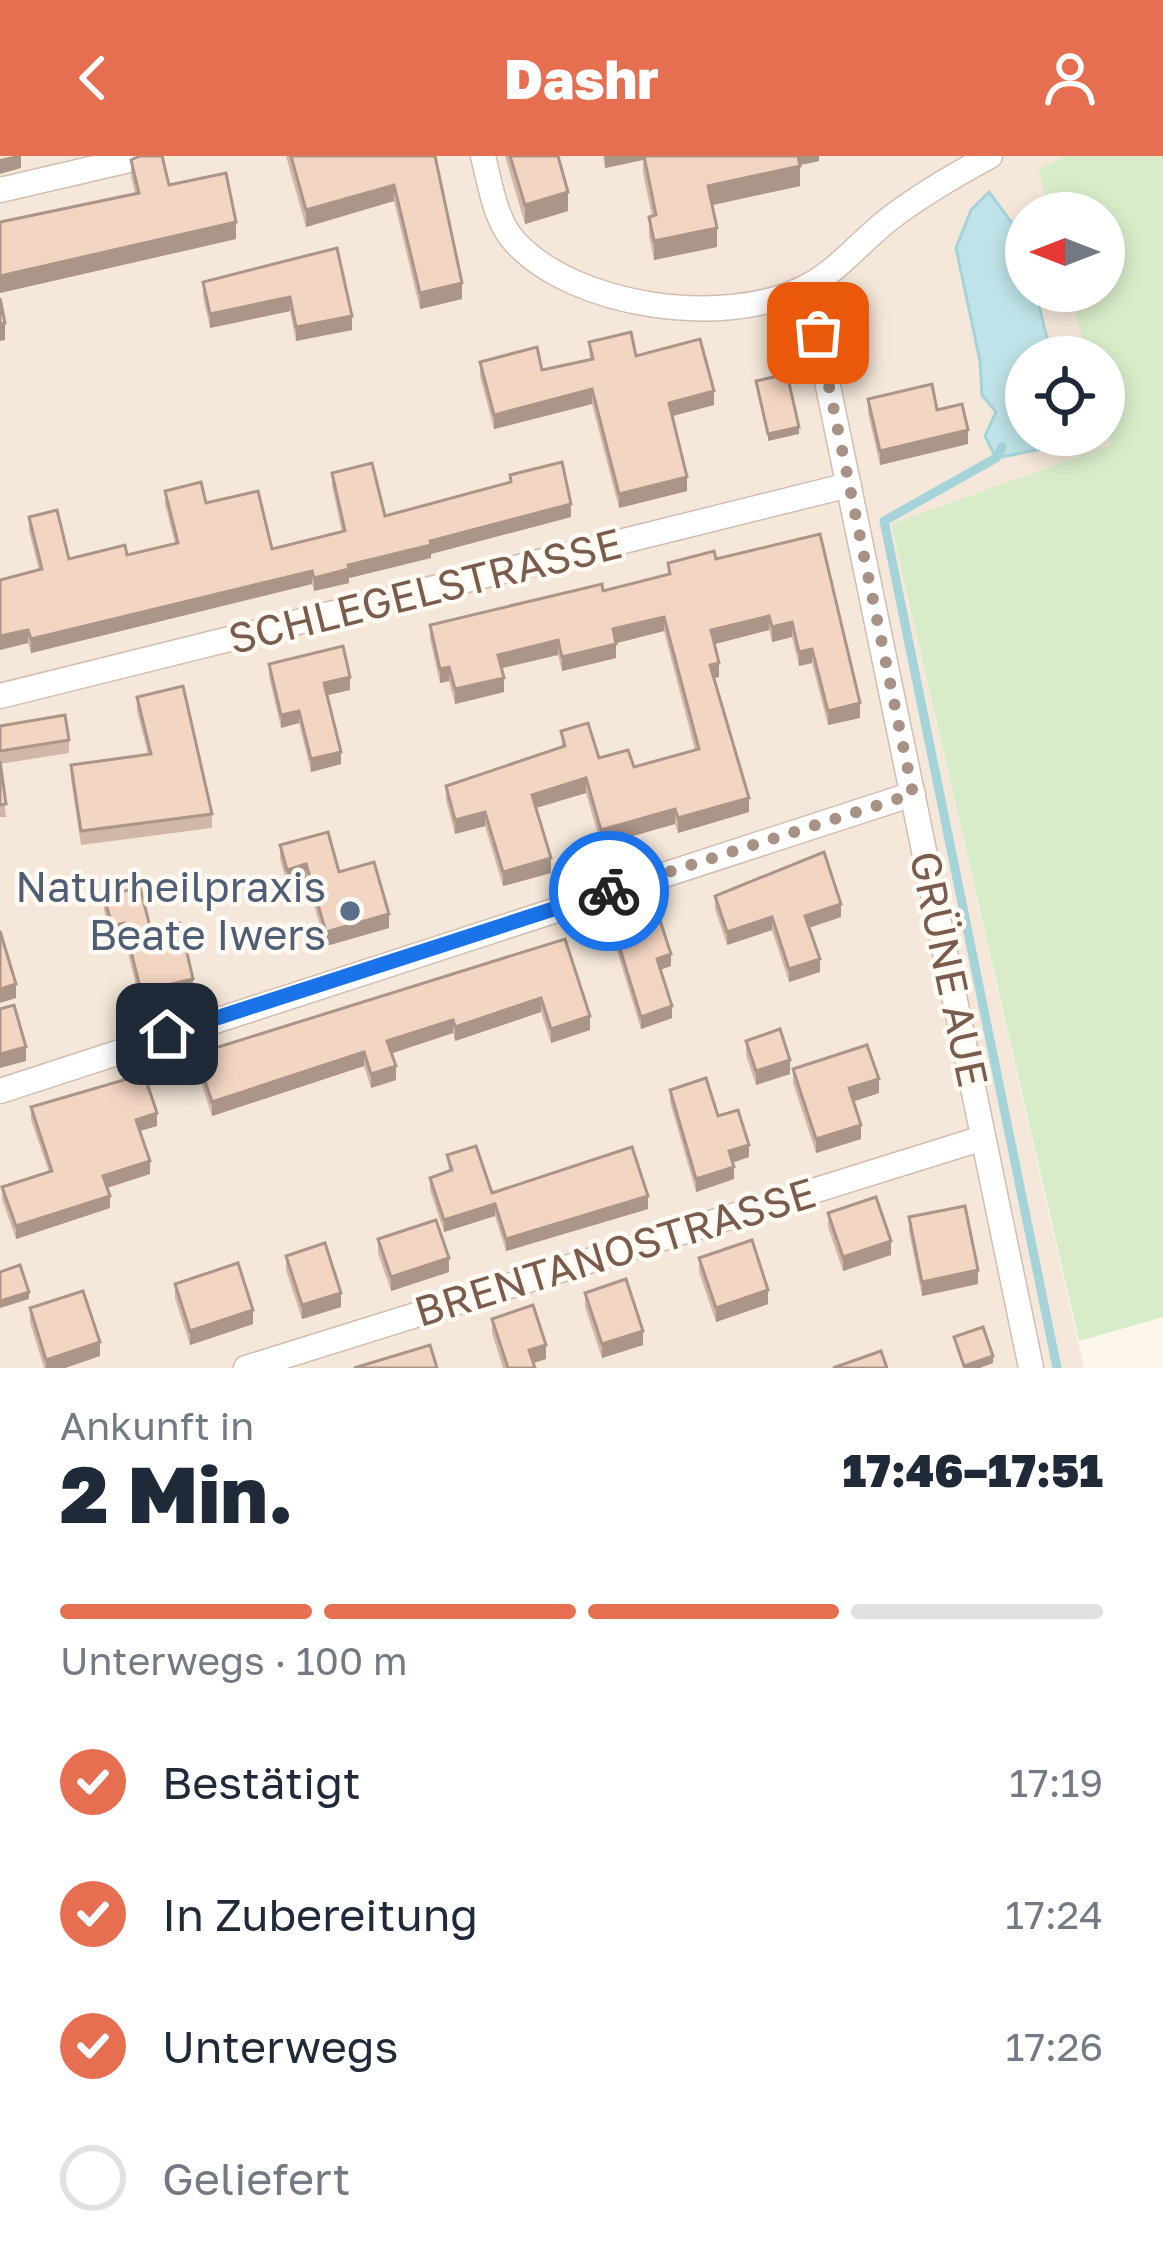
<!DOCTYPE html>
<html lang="de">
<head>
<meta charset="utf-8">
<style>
	body { margin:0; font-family:"Golos Text",sans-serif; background:#f2f2f3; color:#1f2937; height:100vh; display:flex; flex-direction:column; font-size:45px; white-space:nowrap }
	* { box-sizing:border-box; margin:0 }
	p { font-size:39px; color:#747a83 }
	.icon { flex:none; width:66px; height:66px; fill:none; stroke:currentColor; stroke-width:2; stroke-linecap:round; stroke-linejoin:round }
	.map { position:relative; height:1212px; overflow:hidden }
	.panel { display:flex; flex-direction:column; background:#fff; flex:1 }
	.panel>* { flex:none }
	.needle { width:78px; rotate:270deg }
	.buttons { position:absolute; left:1005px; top:36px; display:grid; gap:24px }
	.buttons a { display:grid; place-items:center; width:120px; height:120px; border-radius:50%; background:#fff; box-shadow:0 6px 18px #0003; font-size:60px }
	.pin { position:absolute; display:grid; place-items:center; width:102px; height:102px; color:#fff; margin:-51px; border-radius:24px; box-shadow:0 6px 18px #0006 }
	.courier { position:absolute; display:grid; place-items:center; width:120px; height:120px; margin:-60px; border:9px solid #1a73e8; border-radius:50%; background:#fff; color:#222; box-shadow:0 3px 15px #0007 }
	.overview em { font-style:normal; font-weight:800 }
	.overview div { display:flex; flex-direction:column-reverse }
	.overview { display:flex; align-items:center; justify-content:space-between; height:204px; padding:0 60px }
	h1 { font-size:78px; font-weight:800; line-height:90px }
	.bar { display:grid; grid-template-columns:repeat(4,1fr); gap:18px 12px; align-content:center; height:144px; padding:0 60px }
	.bar i { height:15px; border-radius:9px; background:#e0e1e3 }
	.bar .on { background:#e76f51 }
	.bar p { grid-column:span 4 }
	ol { padding:0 60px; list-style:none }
	li { display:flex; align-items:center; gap:36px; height:132px }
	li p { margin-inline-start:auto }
	li .icon { padding:12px; border-radius:50%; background:#e76f51; color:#fff; stroke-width:4 }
	li:last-child { color:#747a83 }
	li i { width:66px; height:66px; border:6px solid #e0e1e3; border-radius:50% }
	header { display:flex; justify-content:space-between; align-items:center; height:156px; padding:0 60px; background:#e76f51; color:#fff; font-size:54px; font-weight:800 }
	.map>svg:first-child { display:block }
	.residential { fill:#f5e8da }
	.green { fill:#d8ecc9 }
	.water { fill:#bfe3e8; stroke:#a5d3da; stroke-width:3 }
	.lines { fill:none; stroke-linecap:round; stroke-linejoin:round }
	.stream { stroke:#a5d3da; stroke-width:9 }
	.minor-casing { stroke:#d1beb0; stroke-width:27 }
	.minor { stroke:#fff; stroke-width:24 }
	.wall { fill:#d1b7a8 }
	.shaded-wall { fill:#aa9588 }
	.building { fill:#f3d5c3; stroke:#aa9588; stroke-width:3 }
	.done { stroke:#a89285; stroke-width:12; stroke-dasharray:0 21.6 }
	.route { stroke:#1a73e8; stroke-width:15 }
	.service-dot { fill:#5c6f8a; stroke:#fffaf3; stroke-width:4.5 }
	.labels { text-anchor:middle; stroke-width:9; stroke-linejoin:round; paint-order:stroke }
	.street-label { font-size:42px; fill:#7a5c4d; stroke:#fffaf3 }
	.service-label { font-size:42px; fill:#4e5e75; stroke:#fffaf3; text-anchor:end }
</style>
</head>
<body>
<header><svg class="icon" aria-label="back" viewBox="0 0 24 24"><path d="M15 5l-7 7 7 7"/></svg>Dashr<svg class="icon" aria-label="person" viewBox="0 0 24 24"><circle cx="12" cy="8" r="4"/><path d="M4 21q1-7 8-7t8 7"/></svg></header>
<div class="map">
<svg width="1163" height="1212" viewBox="0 0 1163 1212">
	<rect width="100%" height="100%" fill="#fdf6ec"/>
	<path class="residential" d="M0 0H1066L1038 13 1049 57H1026V135H1070L1087 201H1026V279H1104V265L1110 289 891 368 1084 1212H0Z"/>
	<path class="green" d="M1066 0H1163V1161L1079 1185 891 368 1110 289 1104 265V201H1087L1070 135H1104V57H1049L1038 13Z"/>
	<path class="water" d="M989 36 1020 78 1026 135H1035L1052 201H1026V279H1069L1066 288 996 302 985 280 996 256 982 239 980 205 956 92 971 54Z"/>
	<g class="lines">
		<path class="stream" d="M1002 291 996 302 884 365 1057 1212"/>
		<g class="minor-casing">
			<g id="minor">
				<path d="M483 0C490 27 495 65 515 86 576 152 723 171 802 133 835 118 860 86 888 64 920 39 955 19 990 0"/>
				<path d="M0 34 146 0"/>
				<path d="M802 134 817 177 1031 1212"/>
				<path d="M0 540 849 329"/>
				<path d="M0 935 913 638"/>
				<path d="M246 1212 983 982"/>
			</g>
		</g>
		<use href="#minor" class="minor"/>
	</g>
	<g class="wall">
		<path d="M286 0H435L462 143 420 153 394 45 306 71Z"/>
		<path d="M505 0H558L568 55 525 68Z"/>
		<path d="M603 0H819V5L799 9 800 30 712 49 717 91 654 104 649 80V61L652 60 643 17V4L605 12Z"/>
		<path d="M131 4 169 29 236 83 0 137V66L135 37 131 20Z"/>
		<path d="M337 92 352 174 296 185 290 155 210 172 203 140V126Z"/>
		<path d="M589 186 636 200 714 249 672 260 687 335 619 352 592 248 494 273 480 220V206L542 214 590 203Z"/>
		<path d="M868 243 937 254 968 288 880 309 868 257Z"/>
		<path d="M332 317 385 360 510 326V319L571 361 431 398V402L349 422V427L314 435 312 428 31 497 28 487 0 494 39 414 29 375V361L69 403 127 399 175 387 165 348V335L206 347 272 393 342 376 332 330Z"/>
		<path d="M820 378 860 562 828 569 812 507 799 510 792 481 772 486 769 474 715 488 719 521 714 522 749 656 678 677 675 668 601 689 586 637 536 652 551 717 503 730 485 670 455 678 446 644V630L562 591 561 575 599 602 634 611 695 594 664 475 616 487V502L562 515 558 499 502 512 504 536 455 548 449 525 440 527 430 483V469L603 435 668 419V407L716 403Z"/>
		<path d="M269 508 350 534 327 539 341 608 311 616 299 567 281 572 269 520Z"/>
		<path d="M137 541 212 658V672L81 689 71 623V609L148 598 137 555Z"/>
		<path d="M0 570 69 584V597L0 608 6 661H0Z"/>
		<path d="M280 689 339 716 389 772 326 790 306 722 287 728 280 703Z"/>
		<path d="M104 740 151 775 193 837 141 849 124 781 112 784 104 754Z"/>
		<path d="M715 740 841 761 809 772 820 816 789 826 772 774 727 789 715 753Z"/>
		<path d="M612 767 671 810 660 814 672 862 641 873 612 779Z"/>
		<path d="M565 783 590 874 551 887 541 856 455 885 453 877 391 897 396 924 371 932 364 910 212 960 196 912V898Z"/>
		<path d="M746 885 790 918 756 929 746 899Z"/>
		<path d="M793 913 879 937 853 945 861 983 816 997 793 927Z"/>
		<path d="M670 934 718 960 749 1001 732 1006 734 1023 696 1036 670 946Z"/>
		<path d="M31 951 157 970 140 975 150 1018 107 1032 110 1052 16 1083 2 1043V1031L49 1016 31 964Z"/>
		<path d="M447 999 492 1037 648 1053 506 1095 495 1060 444 1076 430 1034V1022L449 1016Z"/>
		<path d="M828 1057 891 1099 843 1115 828 1071Z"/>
		<path d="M909 1061 978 1128 922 1140 909 1075Z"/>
		<path d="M378 1083 449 1116 391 1135 378 1097Z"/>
		<path d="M286 1100 341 1151 302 1163 286 1114Z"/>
		<path d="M699 1102 768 1148 716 1166 699 1116Z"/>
		<path d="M175 1128 253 1168 190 1189 175 1142Z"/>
		<path d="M585 1137 643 1189 602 1202 585 1151Z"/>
		<path d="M30 1152 100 1200 65 1212H44L30 1166Z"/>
		<path d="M492 1163 546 1203 534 1207 535 1212H503L492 1177Z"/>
	</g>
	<g class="shaded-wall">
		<path d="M14 0H21V12L0 18V3Z"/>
		<path d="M605 0H643V4L605 12Z"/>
		<path d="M796 0H819V5L796 10Z"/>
		<path d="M800 10V30L708 50V30Z"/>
		<path d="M394 29V45L306 71V54Z"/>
		<path d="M568 36V55L525 68V49Z"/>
		<path d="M236 66V83L0 137V120Z"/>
		<path d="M717 72V91L654 104V85Z"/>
		<path d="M462 127V143L420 153V137Z"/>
		<path d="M290 141V155L210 172V158Z"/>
		<path d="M352 160V174L296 185V171Z"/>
		<path d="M5 167V184L0 185V168Z"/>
		<path d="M592 233V248L494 273V259Z"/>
		<path d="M714 235V249L669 261V247Z"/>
		<path d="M799 271V278L768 285V278Z"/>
		<path d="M968 274V288L880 309V295Z"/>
		<path d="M687 321V335L619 352V338Z"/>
		<path d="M571 348V361L431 398V402L349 422V427L314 435V422L348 409 430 385Z"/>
		<path d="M312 415V428L31 497V483Z"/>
		<path d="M769 460V474L711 489V474Z"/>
		<path d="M664 461V475L613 488V473Z"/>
		<path d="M792 466V481L772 486V471Z"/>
		<path d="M28 474V487L0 494V480Z"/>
		<path d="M558 484V499L498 513V499Z"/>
		<path d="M616 488V502L562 515V501Z"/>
		<path d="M812 493V507L799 510V496Z"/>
		<path d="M719 507V521L710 523V509Z"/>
		<path d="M449 511V525L440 527V513Z"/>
		<path d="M350 521V534L324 540V527Z"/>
		<path d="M504 522V536L455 548V533Z"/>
		<path d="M860 547V562L828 569V555Z"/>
		<path d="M299 555V567L281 572V559Z"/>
		<path d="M341 596V608L311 616V603Z"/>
		<path d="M586 622V637L532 653V639Z"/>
		<path d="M749 642V656L678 677V662Z"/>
		<path d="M675 653V668L601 689V674Z"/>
		<path d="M485 656V670L455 678V664Z"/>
		<path d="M551 702V717L503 730V716Z"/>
		<path d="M306 708V722L287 728V714Z"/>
		<path d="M841 748V761L805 773V760Z"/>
		<path d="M389 758V772L326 790V776Z"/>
		<path d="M772 761V774L727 789V776Z"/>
		<path d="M124 767V781L112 784V770Z"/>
		<path d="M671 798V810L657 815V803Z"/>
		<path d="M820 803V816L789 826V813Z"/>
		<path d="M193 823V837L141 849V835Z"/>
		<path d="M16 828V842L0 847V833Z"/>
		<path d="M541 842V856L455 885V871Z"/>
		<path d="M672 850V862L641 873V861Z"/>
		<path d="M590 860V874L551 887V873Z"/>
		<path d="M453 864V877L387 899V885Z"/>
		<path d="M26 891V905L0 912V898Z"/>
		<path d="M364 896V910L212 960V946Z"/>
		<path d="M790 904V918L756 929V915Z"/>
		<path d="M396 910V924L371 932V918Z"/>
		<path d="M879 923V937L849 947V932Z"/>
		<path d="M157 957V970L136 976V964Z"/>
		<path d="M861 969V983L816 997V983Z"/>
		<path d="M749 989V1001L729 1008V995Z"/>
		<path d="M150 1005V1018L103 1033V1020Z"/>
		<path d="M734 1011V1023L696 1036V1023Z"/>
		<path d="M110 1040V1052L16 1083V1070Z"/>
		<path d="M648 1040V1053L506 1095V1083Z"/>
		<path d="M495 1048V1060L444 1076V1064Z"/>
		<path d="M891 1085V1099L843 1115V1101Z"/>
		<path d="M449 1102V1116L391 1135V1121Z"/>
		<path d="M978 1114V1128L922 1140V1126Z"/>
		<path d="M768 1134V1148L716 1166V1152Z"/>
		<path d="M29 1136V1143L0 1152V1145Z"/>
		<path d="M341 1137V1151L302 1163V1149Z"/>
		<path d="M253 1154V1168L190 1189V1175Z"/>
		<path d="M643 1175V1189L602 1202V1188Z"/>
		<path d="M100 1186V1200L65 1212H46V1204Z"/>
		<path d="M546 1189V1203L529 1208V1194Z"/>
		<path d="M993 1200V1207L980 1212H964V1210Z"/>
	</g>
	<g class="building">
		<path d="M140 0H162L169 29 226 17 236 66 0 120V66L139 37 131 4Z"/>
		<path d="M291 0H435L462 127 420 137 394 29 306 54Z"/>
		<path d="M510 0H558L568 36 525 49Z"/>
		<path d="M644 0H798L800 10 708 30 717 72 654 85 649 61 656 59Z"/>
		<path d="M337 92 352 160 296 171 290 141 210 158 203 126Z"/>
		<path d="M0 142 5 167 0 168Z"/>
		<path d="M631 176 636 200 700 183 714 235 669 247 687 321 619 338 592 233 494 259 480 206 537 191 542 214 593 203 589 186Z"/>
		<path d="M787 218 799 271 768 278 756 225Z"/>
		<path d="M932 228 937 254 962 248 968 274 880 295 868 243Z"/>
		<path d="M562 306 571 348 430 385 431 389 348 409 349 413 314 422 312 415 31 483 28 474 0 480V424L42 413 29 361 57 354 69 403 125 389 127 399 178 387 165 335 201 326 206 347 258 335 272 393 345 375 332 317 372 307 385 360 511 326 510 319Z"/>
		<path d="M820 378 860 547 828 555 812 493 799 496 792 466 772 471 769 460 711 474 719 507 710 509 749 642 678 662 675 653 601 674 586 622 532 639 551 702 503 716 485 656 455 664 446 630 565 590 561 575 588 567 599 602 628 594 634 611 699 593 664 461 613 473 616 488 562 501 558 484 498 499 504 522 455 533 449 511 440 513 430 469 602 428 603 435 670 418 668 407 714 395 716 403Z"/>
		<path d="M343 490 350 521 324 527 341 596 311 603 299 555 281 559 269 508Z"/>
		<path d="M183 530 212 658 81 675 71 609 151 598 137 541Z"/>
		<path d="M65 559 69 584 0 595V570Z"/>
		<path d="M0 605 6 648 0 649Z"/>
		<path d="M328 676 339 716 374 706 389 758 326 776 306 708 287 714 280 689Z"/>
		<path d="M824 696 841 748 805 760 820 803 789 813 772 761 727 776 715 740Z"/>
		<path d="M140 731 151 775 180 767 193 823 141 835 124 767 112 770 104 740Z"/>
		<path d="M656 752 671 798 657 803 672 850 641 861 612 767Z"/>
		<path d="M0 775 16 828 0 833Z"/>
		<path d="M565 783 590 860 551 873 541 842 455 871 453 864 387 885 396 910 371 918 364 896 212 946 196 898Z"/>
		<path d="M14 849 26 891 0 898V853Z"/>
		<path d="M780 873 790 904 756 915 746 885Z"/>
		<path d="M867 889 879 923 849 932 861 969 816 983 793 913Z"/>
		<path d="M144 918 157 957 136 964 150 1005 103 1020 110 1040 16 1070 2 1031 52 1015 31 951Z"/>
		<path d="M706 922 718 960 738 954 749 989 729 995 734 1011 696 1023 670 934Z"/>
		<path d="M476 990 492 1037 632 991 648 1040 506 1083 495 1048 444 1064 430 1022 452 1014 447 999Z"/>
		<path d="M876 1041 891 1085 843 1101 828 1057Z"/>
		<path d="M965 1050 978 1114 922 1126 909 1061Z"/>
		<path d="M436 1064 449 1102 391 1121 378 1083Z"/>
		<path d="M752 1084 768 1134 716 1152 699 1102Z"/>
		<path d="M325 1087 341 1137 302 1149 286 1100Z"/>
		<path d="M238 1107 253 1154 190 1175 175 1128Z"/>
		<path d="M20 1109 29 1136 0 1145V1116Z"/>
		<path d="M626 1123 643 1175 602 1188 585 1137Z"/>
		<path d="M83 1135 100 1186 46 1204 30 1152Z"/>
		<path d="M533 1149 546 1189 529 1194 535 1212H508L492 1163Z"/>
		<path d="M983 1171 993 1200 964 1210 954 1181Z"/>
		<path d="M430 1189 437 1212H354Z"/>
		<path d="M881 1195 887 1212H833Z"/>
	</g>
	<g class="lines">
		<path class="done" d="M609 735 913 638 818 177"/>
		<path class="route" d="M167 878 609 735"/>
	</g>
	<circle class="service-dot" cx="350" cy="755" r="12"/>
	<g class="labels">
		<g class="street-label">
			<text transform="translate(425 435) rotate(-14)" y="15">SCHLEGELSTRASSE</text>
			<text transform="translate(949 813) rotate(78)" y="15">GRÜNE AUE</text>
			<text transform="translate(615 1096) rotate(-17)" y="15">BRENTANOSTRASSE</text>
		</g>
		<g class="service-label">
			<text x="326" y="746">Naturheilpraxis<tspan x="326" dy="48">Beate Iwers</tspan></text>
		</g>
	</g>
</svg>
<div class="buttons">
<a><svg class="needle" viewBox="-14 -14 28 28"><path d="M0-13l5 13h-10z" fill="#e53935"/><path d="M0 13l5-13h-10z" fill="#747a83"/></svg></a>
<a><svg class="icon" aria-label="locate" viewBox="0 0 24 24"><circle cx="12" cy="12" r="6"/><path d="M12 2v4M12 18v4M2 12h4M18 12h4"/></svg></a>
</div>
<div class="pin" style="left:818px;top:177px;background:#ea580c"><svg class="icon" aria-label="bag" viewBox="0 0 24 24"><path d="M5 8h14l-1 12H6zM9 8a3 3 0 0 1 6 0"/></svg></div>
<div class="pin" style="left:167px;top:878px;background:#1f2937"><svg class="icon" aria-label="home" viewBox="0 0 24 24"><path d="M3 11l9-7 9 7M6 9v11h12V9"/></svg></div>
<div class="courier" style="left:609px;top:735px"><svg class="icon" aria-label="bike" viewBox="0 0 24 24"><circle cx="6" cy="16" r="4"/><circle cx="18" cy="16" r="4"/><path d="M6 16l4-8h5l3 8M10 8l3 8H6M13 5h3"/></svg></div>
</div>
<section class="panel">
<div class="overview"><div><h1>2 Min.</h1><p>Ankunft in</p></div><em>17:46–17:51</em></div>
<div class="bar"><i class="on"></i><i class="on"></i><i class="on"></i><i></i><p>Unterwegs · 100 m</p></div>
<ol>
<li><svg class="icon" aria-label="check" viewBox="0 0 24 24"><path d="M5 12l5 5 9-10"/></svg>Bestätigt<p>17:19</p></li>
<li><svg class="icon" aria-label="check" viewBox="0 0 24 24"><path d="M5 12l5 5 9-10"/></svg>In Zubereitung<p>17:24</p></li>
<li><svg class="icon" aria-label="check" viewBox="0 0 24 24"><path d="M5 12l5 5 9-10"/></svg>Unterwegs<p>17:26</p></li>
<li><i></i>Geliefert</li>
</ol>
</section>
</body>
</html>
